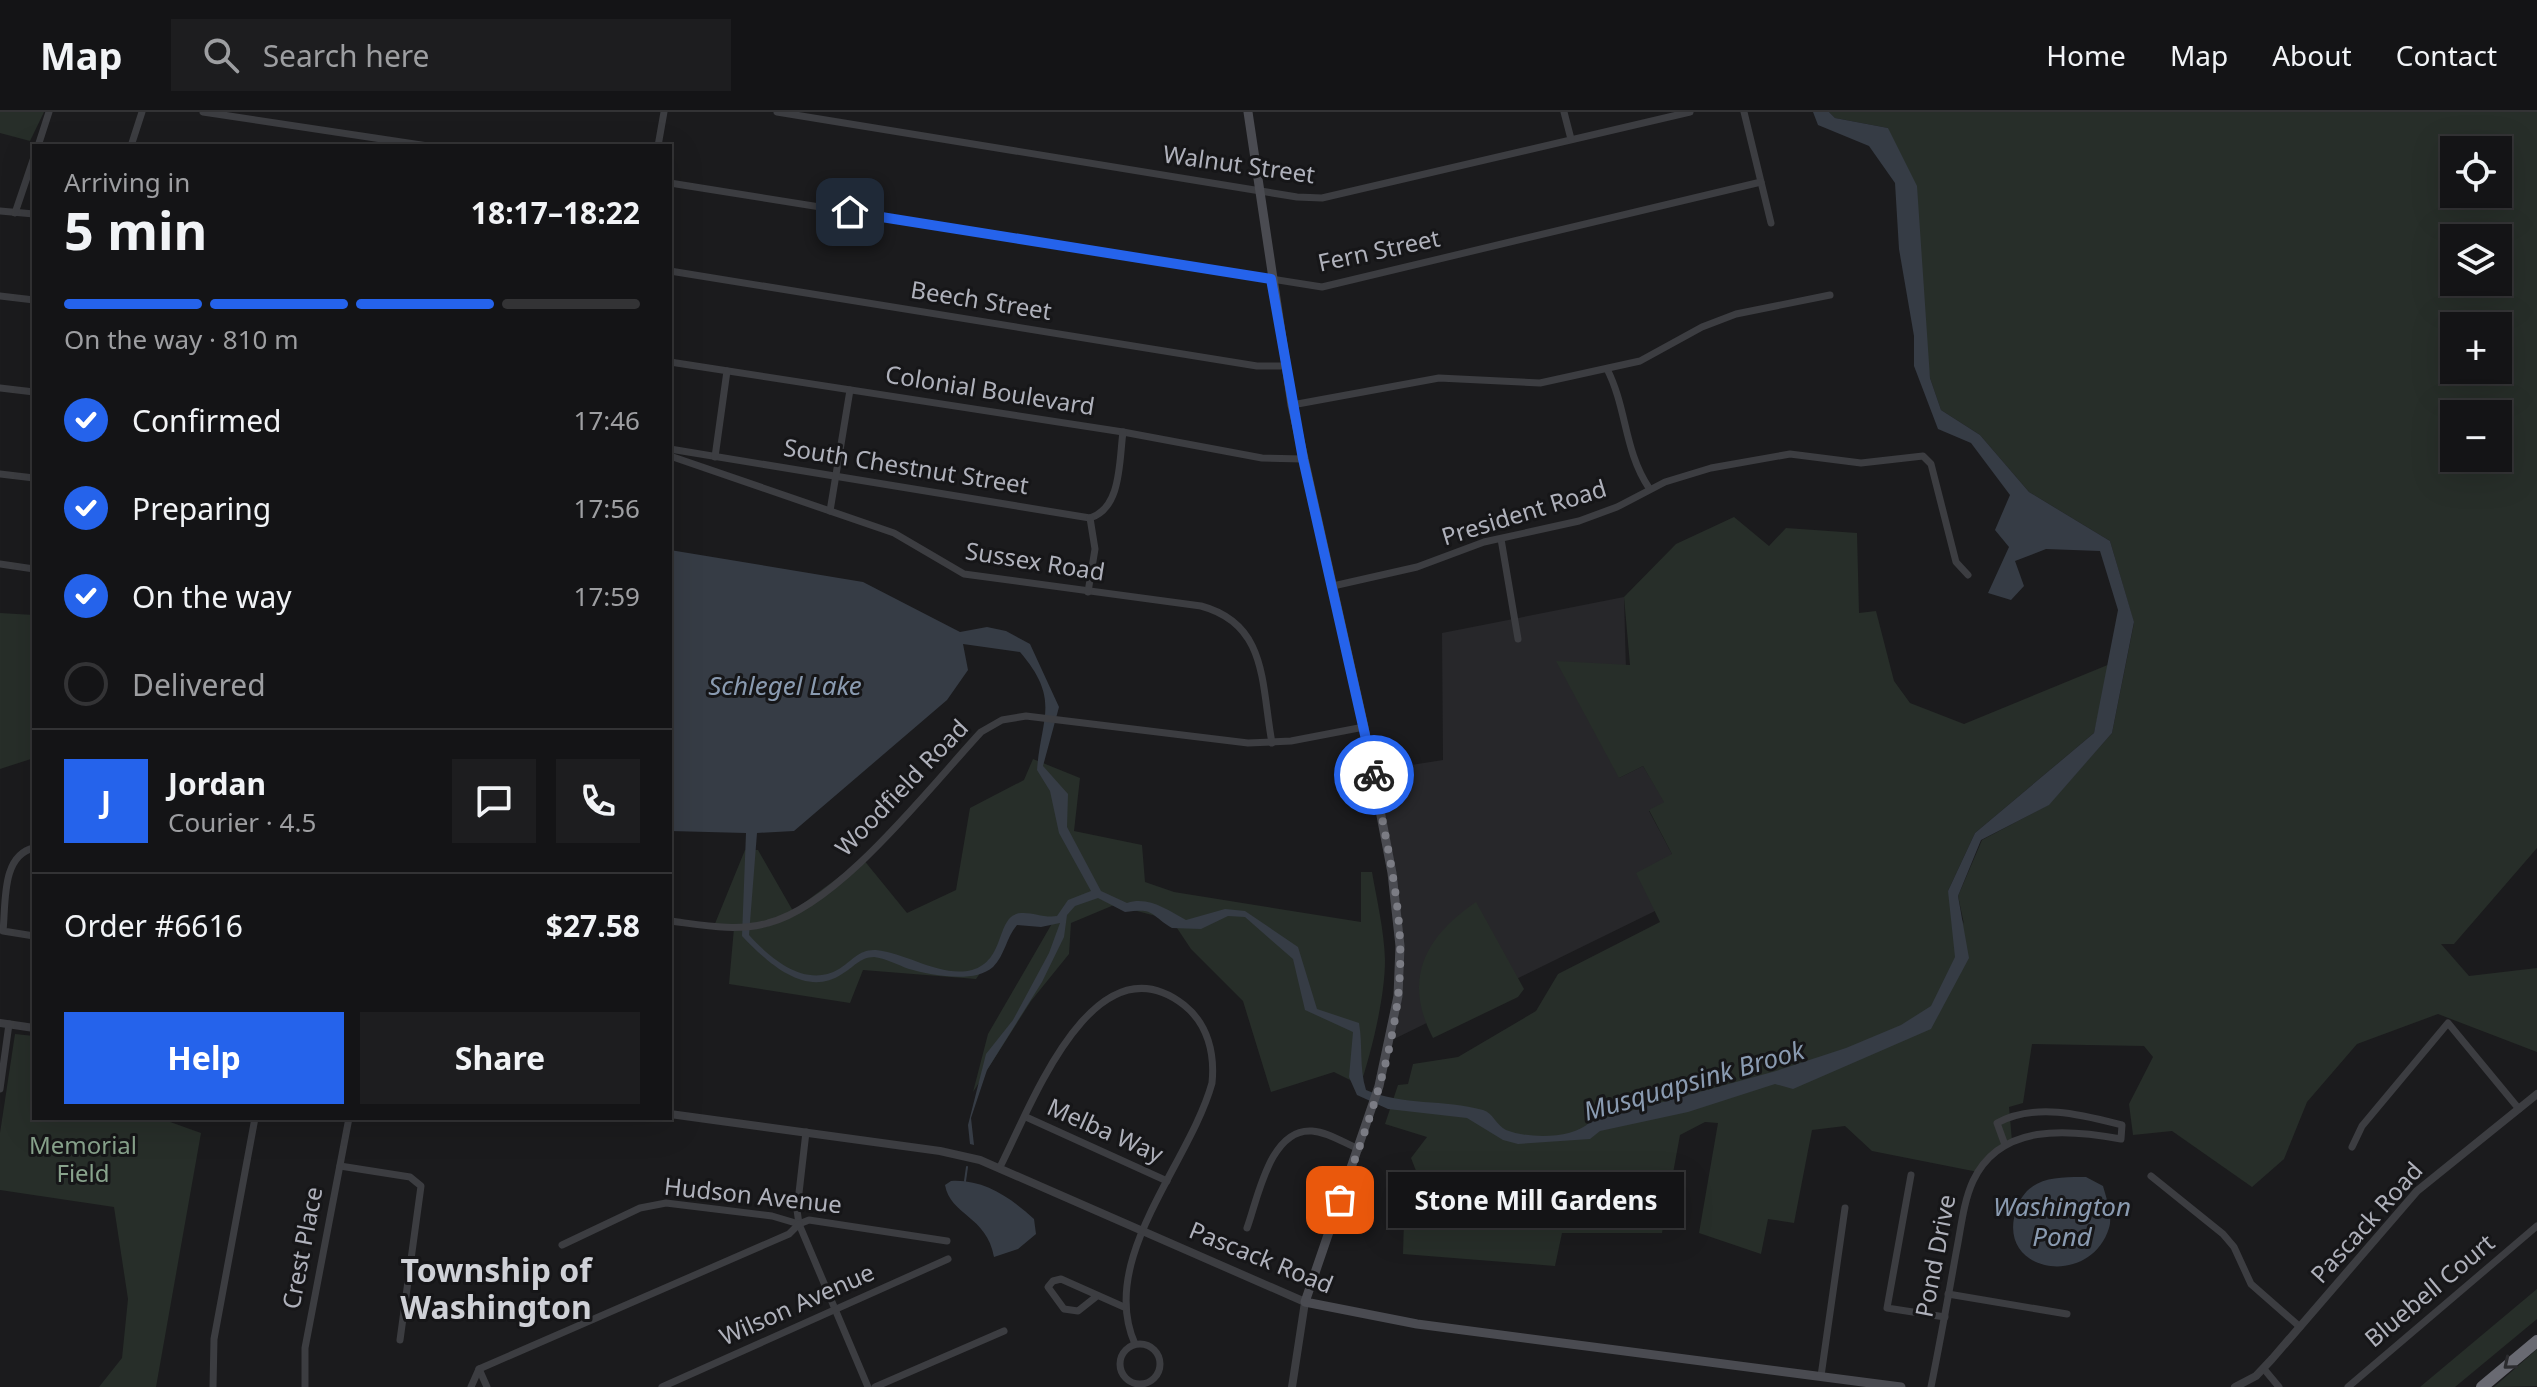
<!DOCTYPE html>
<html lang="en">
<head>
<meta charset="utf-8">
<style>
	body { margin:0; font-family:"Noto Sans",sans-serif; background:#1d1d1f; color:#f1f3f6; height:100vh; display:flex; flex-direction:column; font-size:30px; white-space:nowrap }
	* { box-sizing:border-box; margin:0 }
	p { font-size:26px; color:#9d9ea1 }
	.icon { flex:none; width:44px; height:44px; fill:none; stroke:currentColor; stroke-width:2; stroke-linecap:round; stroke-linejoin:round }
	.map { position:relative; flex:1; overflow:hidden }
	.details { position:absolute; left:32px; top:32px; width:640px; height:976px; display:flex; flex-direction:column; background:#141416; border-radius:0px; box-shadow:0 8px 32px #0002,0 0 0 2px #333335 }
	.details>* { flex:none }
	.fabs { position:absolute; left:2440px; top:24px; display:grid; gap:16px }
	.fabs a { display:grid; place-items:center; width:72px; height:72px; border-radius:0px; background:#141416; box-shadow:0 8px 32px #0002,0 0 0 2px #333335; font-size:40px }
	.pin { position:absolute; display:grid; place-items:center; width:68px; height:68px; color:#fff; margin:-34px; border-radius:16px; box-shadow:0 4px 12px #0006 }
	.courier { position:absolute; display:grid; place-items:center; width:80px; height:80px; margin:-40px; border:6px solid #2563eb; border-radius:50%; background:#fff; color:#222; box-shadow:0 2px 10px #0007 }
	.bubble { position:absolute; height:56px; border-radius:0px; background:#141416; box-shadow:0 8px 32px #0002,0 0 0 2px #333335; font-size:26px; font-weight:700; line-height:56px; text-align:center }
	.summary em { font-style:normal; font-weight:700 }
	.summary div { display:flex; flex-direction:column-reverse }
	.summary { display:flex; align-items:center; justify-content:space-between; height:136px; padding:0 32px }
	h1 { font-size:52px; font-weight:700; line-height:60px }
	.bar { display:grid; grid-template-columns:repeat(4,1fr); gap:12px 8px; align-content:center; height:96px; padding:0 32px }
	.bar i { height:10px; border-radius:6px; background:#333335 }
	.bar .current { background:#2563eb }
	.bar p { grid-column:span 4 }
	.line { display:flex; align-items:center; gap:20px; padding:0 32px; border-top:2px solid #333335 }
	.line div { flex:1 }
	.round { display:grid; place-items:center; flex:none; width:84px; height:84px; border-radius:0px; background:#1d1d1f }
	ol { padding:0 32px; list-style:none }
	li { display:flex; align-items:center; gap:24px; height:88px }
	li p { margin-inline-start:auto }
	li .icon { padding:8px; border-radius:50%; background:#2563eb; color:#fff; stroke-width:4 }
	li:last-child { color:#9d9ea1 }
	li i { width:44px; height:44px; border:4px solid #333335; border-radius:50% }
	.primary-button { display:flex; gap:16px; margin-top:auto; padding:16px 32px }
	.primary-button a { flex:1; height:92px; border-radius:0px; background:#2563eb; color:#fff; font-size:32px; font-weight:700; line-height:92px; text-align:center }
	.primary-button a+a { background:#1d1d1f; color:#f1f3f6 }
	header { display:flex; align-items:center; gap:48px; box-sizing:border-box; height:112px; padding:0 40px; background:#141416; border-bottom:2px solid #333335 }
	header strong { font-size:38px }
	nav { display:flex; gap:44px; margin-inline-start:auto; font-size:28px }
	.search { width:560px; height:72px; background:#1d1d1f; display:flex; align-items:center; gap:20px; box-sizing:border-box; padding:0 28px; border-radius:0px; color:#9d9ea1; font-size:30px }
	.map>svg:first-child { display:block }
	.built { fill:#27272a }
	.green { fill:#272e29; fill-rule:evenodd }
	.water { fill:#363c45; fill-rule:evenodd }
	.lines { fill:none; stroke-linecap:round; stroke-linejoin:round }
	.stream { stroke:#363c45; stroke-width:2 }
	.minor { stroke:#3c3d41; stroke-width:7 }
	.tertiary { stroke:#3c3d41; stroke-width:8 }
	.secondary { stroke:#4a4b51; stroke-width:9 }
	.motorway { stroke:#696a72; stroke-width:12 }
	.oneway { stroke:#2b2b2e }
	.done { stroke:#7b7c84; stroke-width:8; stroke-dasharray:0 14.4 }
	.route { stroke:#2563eb; stroke-width:10 }
	.labels { text-anchor:middle; stroke-width:6; stroke-linejoin:round; paint-order:stroke }
	.street-label { font-size:24px; fill:#afb1bb; stroke:#161618 }
	.park-label { font-size:24px; fill:#88a38c; stroke:#161618 }
	.water-label { font-size:26px; font-style:italic; fill:#8a9bb1; stroke:#161618 }
	.district-label { font-size:32px; font-weight:bold; fill:#cfd1d7; stroke:#161618 }
</style>
</head>
<body>
<header>
<strong>Map</strong>
<div class="search"><svg class="icon" aria-label="search" viewBox="0 0 24 24"><circle cx="10" cy="10" r="6"/><path d="M15 15l6 6"/></svg>Search here</div>
<nav><a>Home</a><a>Map</a><a>About</a><a>Contact</a></nav>
</header>
<div class="map">
<svg width="2537" height="1275" viewBox="0 0 2537 1275">
	<rect width="100%" height="100%" fill="#1b1b1d"/>
	<path class="built" d="M1624 485 1626 558 1619 666 1643 654 1665 690 1649 699 1672 742 1655 799 1390 929 1400 834 1373 659 1443 648 1442 521Z"/>
	<g class="green">
		<path d="M0 0H44L30 29 0 21Z"/>
		<path d="M1829 0H2537V736L2454 832H2441L2469 864 2537 856V940L2438 902 2357 932 2307 990 2284 1047 2252 1075 2172 1019 2133 1023 2129 992 2153 945 2144 934 2032 932 2023 991 2009 995 2012 1029 1978 1060 1872 1039 1845 1014 1812 1018 1794 1111 1768 1107 1761 1142 1699 1121 1718 1011 1705 1010 1680 1023 1662 1121H1562L1555 1154 1403 1142 1404 1108 1397 1089 1407 1075 1420 1069 1411 1046 1427 1025 1385 1012 1398 973 1408 972 1413 952 1458 945 1536 899 1558 862 1660 810 1636 761 1672 742 1649 698 1664 690 1643 654 1619 666 1556 549 1630 553 1624 485 1676 432 1734 405 1769 434 1786 416 1857 421 1859 501 1876 499 1894 569 1910 591 1964 612 2110 552 2094 621 1975 721 1948 779 1964 812 1958 784 1982 728 2048 693 2112 621 2134 511 2110 429 2029 380 1980 323 1941 298 1930 266 1888 16 1835 6ZM2454 38H2498V82H2454ZM2454 126H2498V170H2454ZM2454 214H2498V258H2454ZM2454 302H2498V346H2454Z"/>
		<path d="M0 501 34 503V646L0 657Z"/>
		<path d="M1033 647 1080 666 1074 719 1142 733 1145 770 1174 780 1361 810V760H1372C1377 789 1384 818 1385 848 1385 887 1371 941 1359 978L1354 970 1334 960 1271 980 1243 889 1191 837 1175 813 1160 805 1114 793 1071 811 1069 842 1031 889 973 980 988 922 1054 808H1017L976 867 863 858 850 891 729 872 734 816 714 814 745 738H758L793 799 863 747 907 801 956 778 970 696 1024 668Z"/>
		<path d="M1476 790 1524 877 1518 885 1433 926C1402 867 1425 825 1476 790Z"/>
		<path d="M15 922 34 924V1006H159L201 1021 156 1275H99L122 1246 128 1187 114 1095 0 1078V1021Z"/>
		<path d="M2537 1177V1207L2455 1275H2420Z"/>
		<path d="M2537 1237V1274L2494 1275 2535 1239Z"/>
	</g>
	<g class="water">
		<path d="M1813 0H1829L1835 6 1888 16 1917 74 1930 266 1941 298 1980 323 2029 380 2110 429 2134 510 2112 621 2049 693 1981 728 1958 784 1969 846 1931 917 1793 977 1775 972 1688 1000 1600 1019 1590 1027 1518 1032 1503 1028 1467 1006 1388 997 1357 983 1349 965 1353 920 1305 898 1293 847 1245 805 1228 804 1201 817 1172 816C1148 801 1155 796 1125 800L1098 786 1075 794 1067 803 1064 825 1042 870 987 958 971 1006 974 1033 970 1032 968 1013 986 942 1013 908 1049 841 1060 811 1041 815 1017 813C1006 826 1005 843 993 855 974 872 931 863 909 857 898 853 885 846 874 845 860 845 853 856 842 862 805 887 766 849 742 824L746 721 670 719V438L863 470 960 520 987 515 1006 519 1030 532 1059 595 1043 654 1068 682 1067 715 1101 779 1127 791C1149 784 1167 798 1186 808L1225 797 1245 799 1298 835 1317 897 1359 911C1363 934 1359 955 1366 978 1403 994 1444 987 1483 998 1493 1001 1497 1014 1506 1018 1529 1027 1573 1027 1590 1010L1776 959 1846 936 1901 913 1931 894 1955 845 1948 779 1975 721 2094 621 2118 498 2100 439 2046 437 2015 449 2024 474 2011 488 1988 481 2009 435 1995 418 2010 383 1971 331 1938 317 1914 254V224L1899 137 1895 71 1869 34 1818 13ZM963 532 1020 540C1061 588 1041 605 1037 658L1050 679 1059 721 1091 779 1068 788 1057 804C1044 806 1032 800 1021 801 995 803 1007 848 972 858 941 866 907 841 876 838 859 837 852 849 839 857 805 877 770 846 749 823L757 721 794 719 947 588 968 558Z"/>
		<path d="M2086 1065 2103 1074C2106 1085 2113 1104 2109 1116 2090 1178 1990 1161 2018 1093 2030 1064 2059 1065 2086 1065Z"/>
		<path d="M951 1069C984 1067 1011 1086 1034 1107L1036 1122 1018 1137 994 1145C987 1104 950 1103 945 1073Z"/>
	</g>
	<g class="lines">
		<path class="stream" d="M965 1069 967 1055"/>
		<g class="minor">
			<path d="M203 0 428 34"/>
			<path d="M777 0 1297 85 1322 86 1690 0"/>
			<path d="M1564 0 1571 27"/>
			<path d="M1744 0 1771 111"/>
			<path d="M38 34 49 0"/>
			<path d="M131 34 142 0"/>
			<path d="M658 34 664 0"/>
			<path d="M670 71 1322 175 1761 70"/>
			<path d="M0 99 34 102"/>
			<path d="M15 101 34 45"/>
			<path d="M670 159 1257 254H1285"/>
			<path d="M0 184 34 188"/>
			<path d="M670 250 1123 320 1262 346 1303 347"/>
			<path d="M1607 257C1627 296 1624 339 1649 376"/>
			<path d="M0 276 34 280"/>
			<path d="M1292 293 1439 266 1540 271 1640 249 1702 215 1736 202 1830 183"/>
			<path d="M670 337 1090 406"/>
			<path d="M670 344 894 421 964 462 1201 494C1268 512 1261 572 1272 631"/>
			<path d="M715 345 727 259"/>
			<path d="M0 362 34 366"/>
			<path d="M830 399 850 278"/>
			<path d="M1090 406C1122 396 1119 348 1123 320"/>
			<path d="M1501 427 1518 527"/>
			<path d="M0 452 34 457"/>
			<path d="M1333 474 1417 455 1484 430 1579 409 1617 395 1665 370 1711 356 1790 342 1861 351 1923 344 1931 352 1956 450 1968 463"/>
			<path d="M1088 480 1095 437 1090 406"/>
			<path d="M34 736C1 743 6 792 3 819L34 824"/>
			<path d="M670 809C702 813 736 820 768 811 839 793 929 676 981 620L1002 608 1026 604 1248 631 1291 629 1364 615"/>
			<path d="M0 977 9 912"/>
			<path d="M1026 1005 1167 1069"/>
			<path d="M806 1020 797 1098 799 1112 868 1275"/>
			<path d="M2352 1035 2362 1014 2448 911 2519 997"/>
			<path d="M340 1054 410 1065 421 1074 400 1228"/>
			<path d="M1000 1055C1030 997 1093 822 1184 893 1208 912 1215 942 1212 971 1190 1051 1097 1147 1135 1232"/>
			<path d="M1911 1063 1887 1196 1945 1205"/>
			<path d="M2151 1064 2223 1122 2234 1135 2251 1172 2300 1215"/>
			<path d="M1247 1116C1258 1086 1270 1016 1312 1019 1328 1020 1344 1031 1359 1037"/>
			<path d="M562 1133 640 1096 666 1091 772 1104 799 1112 809 1108 947 1129"/>
			<path d="M1948 1182 2067 1202"/>
			<path d="M1097 1184 1078 1199 1064 1197 1048 1175 1053 1169 1061 1167 1124 1195"/>
			<circle cx="1140" cy="1252" r="20"/>
			<path d="M479 1257 487 1275"/>
			<path d="M2264 1257 2279 1275"/>
			<path d="M1821 1264 1845 1096"/>
			<path d="M213 1275 214 1227 255 1006"/>
			<path d="M305 1275V1236L349 1006"/>
			<path d="M471 1275 479 1257 789 1122 799 1112"/>
			<path d="M662 1275 948 1147"/>
			<path d="M875 1275 1004 1219"/>
			<path d="M1931 1275C1940 1230 1948 1186 1956 1141 1961 1117 1963 1091 1973 1069 2000 1011 2068 1017 2121 1027L2122 1013C2083 1003 2036 990 1997 1011L2005 1033"/>
			<path d="M2348 1275 2537 1114"/>
		</g>
		<g class="tertiary">
			<path d="M0 911 34 916"/>
			<path d="M670 1002 940 1039 980 1048 1305 1190 1292 1275"/>
			<path d="M2235 1275 2256 1264 2272 1247 2417 1079 2537 982"/>
		</g>
		<path class="secondary" d="M1248 0 1292 293 1364 615 1392 761 1400 834 1398 884 1379 974 1305 1190 1417 1212 1901 1275"/>
		<path class="motorway" d="M2482 1275 2537 1229"/>
	</g>
	<defs><path id="oneway-chevron" d="M-2-3.5L2.5 0L-2 3.5" fill="none" stroke-width="1.6" stroke-linecap="round" stroke-linejoin="round" transform="scale(2)"/></defs>
	<use class="oneway" href="#oneway-chevron" transform="translate(2509 1252) rotate(140)"/>
	<g class="lines">
		<path class="done" d="M1340 1088C1367 1015 1397 937 1400 858 1403 793 1385 727 1374 663"/>
		<path class="route" d="M850 100 1271 167 1303 347 1374 663"/>
	</g>
	<g class="labels">
		<g class="street-label">
			<text transform="translate(1239 53) rotate(8)" y="8">Walnut Street</text>
			<text transform="translate(1379 139) rotate(-12)" y="8">Fern Street</text>
			<text transform="translate(981 189) rotate(9)" y="8">Beech Street</text>
			<text transform="translate(990 279) rotate(9)" y="8">Colonial Boulevard</text>
			<text transform="translate(906 355) rotate(9)" y="8">South Chestnut Street</text>
			<text transform="translate(1524 401) rotate(-17)" y="8">President Road</text>
			<text transform="translate(1035 450) rotate(9)" y="8">Sussex Road</text>
			<text transform="translate(902 676) rotate(-46)" y="8">Woodfield Road</text>
			<text transform="translate(1105 1019) rotate(24)" y="8">Melba Way</text>
			<text transform="translate(753 1084) rotate(6)" y="8">Hudson Avenue</text>
			<text transform="translate(2367 1111) rotate(-48)" y="8">Pascack Road</text>
			<text transform="translate(303 1136) rotate(-79)" y="8">Crest Place</text>
			<text transform="translate(1936 1144) rotate(-79)" y="8">Pond Drive</text>
			<text transform="translate(1261 1146) rotate(22)" y="8">Pascack Road</text>
			<text transform="translate(2430 1179) rotate(-40)" y="8">Bluebell Court</text>
			<text transform="translate(797 1193) rotate(-24)" y="8">Wilson Avenue</text>
		</g>
		<g class="park-label">
			<text x="83" y="1042">Memorial<tspan x="83" dy="28">Field</tspan></text>
		</g>
		<g class="water-label">
			<text x="785" y="583">Schlegel Lake</text>
			<text transform="translate(1694 969) rotate(-16)" y="9">Musquapsink Brook</text>
			<text x="2062" y="1104">Washington<tspan x="2062" dy="30">Pond</tspan></text>
		</g>
		<g class="district-label">
			<text x="496" y="1170">Township of<tspan x="496" dy="37">Washington</tspan></text>
		</g>
	</g>
</svg>
<div class="fabs">
<a><svg class="icon" aria-label="locate" viewBox="0 0 24 24"><circle cx="12" cy="12" r="6"/><path d="M12 2v4M12 18v4M2 12h4M18 12h4"/></svg></a>
<a><svg class="icon" aria-label="layers" viewBox="0 0 24 24"><path d="M12 4l9 5-9 5-9-5zM3 14l9 5 9-5"/></svg></a>
<a>+</a>
<a>−</a>
</div>
<div class="pin" style="left:1340px;top:1088px;background:#ea580c"><svg class="icon" aria-label="bag" viewBox="0 0 24 24"><path d="M5 8h14l-1 12H6zM9 8a3 3 0 0 1 6 0"/></svg></div>
<div class="pin" style="left:850px;top:100px;background:#1f2937"><svg class="icon" aria-label="home" viewBox="0 0 24 24"><path d="M3 11l9-7 9 7M6 9v11h12V9"/></svg></div>
<div class="courier" style="left:1374px;top:663px"><svg class="icon" aria-label="bike" viewBox="0 0 24 24"><circle cx="6" cy="16" r="4"/><circle cx="18" cy="16" r="4"/><path d="M6 16l4-8h5l3 8M10 8l3 8H6M13 5h3"/></svg></div>
<div class="bubble" style="left:1388px;top:1060px;width:296px">Stone Mill Gardens</div>
<section class="details">
<div class="summary"><div><h1>5 min</h1><p>Arriving in</p></div><em>18:17–18:22</em></div>
<div class="bar"><i class="current"></i><i class="current"></i><i class="current"></i><i></i><p>On the way · 810 m</p></div>
<ol>
<li><svg class="icon" aria-label="check" viewBox="0 0 24 24"><path d="M5 12l5 5 9-10"/></svg>Confirmed<p>17:46</p></li>
<li><svg class="icon" aria-label="check" viewBox="0 0 24 24"><path d="M5 12l5 5 9-10"/></svg>Preparing<p>17:56</p></li>
<li><svg class="icon" aria-label="check" viewBox="0 0 24 24"><path d="M5 12l5 5 9-10"/></svg>On the way<p>17:59</p></li>
<li><i></i>Delivered</li>
</ol>
<div class="line" style="height:144px"><b class="round" style="background:#2563eb;color:#fff">J</b><div><b>Jordan</b><p>Courier · 4.5</p></div><a class="round"><svg class="icon" aria-label="chat" viewBox="0 0 24 24"><path d="M4 5h16v11H9l-5 4z"/></svg></a><a class="round"><svg class="icon" aria-label="phone" viewBox="0 0 24 24"><path d="M5 4h4l2 5-3 2q2 4 5 5l2-3 5 2v4C11 20 4 13 5 4z"/></svg></a></div>
<div class="line" style="height:104px"><div>Order #6616</div><b>$27.58</b></div>
<div class="primary-button"><a>Help</a><a>Share</a></div>
</section>
</div>
</body>
</html>
